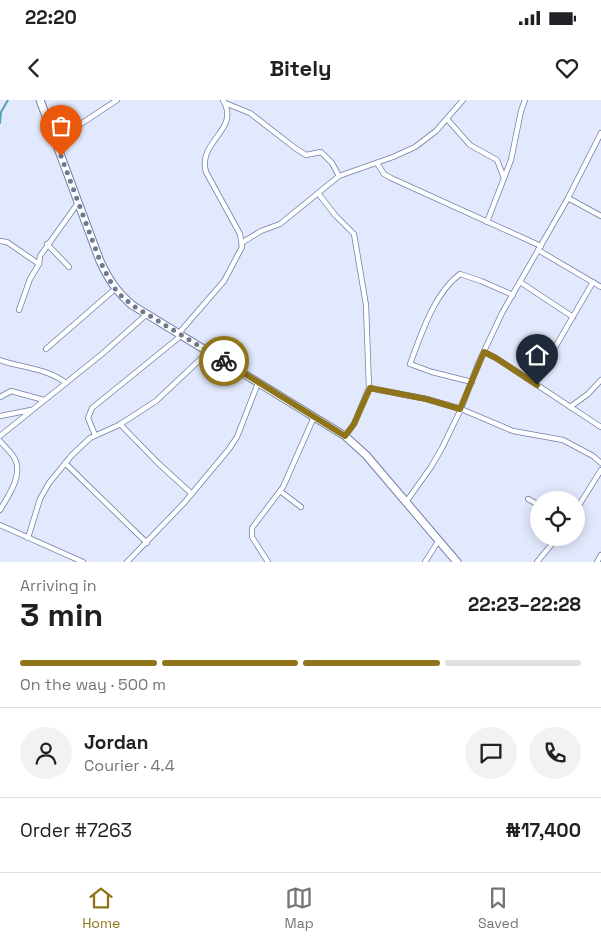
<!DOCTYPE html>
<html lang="en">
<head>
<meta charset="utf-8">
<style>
	body { margin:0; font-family:"Space Grotesk",sans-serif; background:#f2f2f2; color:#202124; height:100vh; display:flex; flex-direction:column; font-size:19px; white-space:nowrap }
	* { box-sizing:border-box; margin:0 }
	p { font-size:16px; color:#757577 }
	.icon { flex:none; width:28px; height:28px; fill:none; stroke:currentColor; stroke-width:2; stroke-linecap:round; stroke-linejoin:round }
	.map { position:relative; height:462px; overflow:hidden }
	.panel { display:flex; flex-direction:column; background:#fff; flex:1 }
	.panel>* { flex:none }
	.tools { position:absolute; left:530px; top:391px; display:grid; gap:10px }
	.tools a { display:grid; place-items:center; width:55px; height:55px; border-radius:50%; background:#fff; box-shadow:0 2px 12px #0003; font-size:25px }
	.pin { position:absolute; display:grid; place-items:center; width:42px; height:42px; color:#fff; margin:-51px -21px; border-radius:50% 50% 50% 0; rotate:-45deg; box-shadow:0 0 5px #0007 }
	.pin .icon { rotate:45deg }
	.courier { position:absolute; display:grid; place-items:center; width:50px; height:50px; margin:-25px; border:4px solid #907419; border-radius:50%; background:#fff; color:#222; box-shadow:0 1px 6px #0007 }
	.headline em { font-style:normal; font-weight:600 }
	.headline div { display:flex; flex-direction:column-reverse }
	.headline { display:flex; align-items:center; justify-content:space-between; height:85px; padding:0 20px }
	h1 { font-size:32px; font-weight:600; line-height:38px }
	.bar { display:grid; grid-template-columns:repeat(4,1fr); gap:8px 5px; align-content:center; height:60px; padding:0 20px }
	.bar i { height:6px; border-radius:4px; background:#e0e0e0 }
	.bar .on { background:#907419 }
	.bar p { grid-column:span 4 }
	.line { display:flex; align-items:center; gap:12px; padding:0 20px; border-top:1px solid #e0e0e0 }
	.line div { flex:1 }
	.round { display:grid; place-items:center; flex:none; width:52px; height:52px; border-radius:26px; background:#f2f2f2 }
	.status { display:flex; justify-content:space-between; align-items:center; height:35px; padding:0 25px; background:#fff; direction:ltr }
	.status svg { height:14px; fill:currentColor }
	header { display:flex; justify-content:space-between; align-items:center; height:65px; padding:0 20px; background:#fff; font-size:22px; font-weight:600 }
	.menu { display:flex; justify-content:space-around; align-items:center; height:70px; border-top:1px solid #e0e0e0; background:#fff; font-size:14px; color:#757577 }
	.menu a { display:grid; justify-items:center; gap:2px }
	.menu .on { color:#907419 }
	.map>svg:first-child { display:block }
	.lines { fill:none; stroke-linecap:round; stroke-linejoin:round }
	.stream { stroke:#51a4b3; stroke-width:2 }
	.minor-casing { stroke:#717fa9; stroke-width:6 }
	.secondary-casing { stroke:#717fa9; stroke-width:9 }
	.minor { stroke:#fff; stroke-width:4.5 }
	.secondary { stroke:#fff; stroke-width:7 }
	.done { stroke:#72788b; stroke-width:5; stroke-dasharray:0 9 }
	.route { stroke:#907419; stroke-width:6 }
</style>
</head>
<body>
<div class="status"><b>22:20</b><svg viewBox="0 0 49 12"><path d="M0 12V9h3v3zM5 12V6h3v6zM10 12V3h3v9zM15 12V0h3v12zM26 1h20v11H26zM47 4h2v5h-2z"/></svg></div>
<header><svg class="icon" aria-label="back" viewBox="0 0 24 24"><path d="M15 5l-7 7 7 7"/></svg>Bitely<svg class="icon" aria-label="heart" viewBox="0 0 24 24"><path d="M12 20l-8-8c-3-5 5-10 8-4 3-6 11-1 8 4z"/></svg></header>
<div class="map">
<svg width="601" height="462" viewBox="0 0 601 462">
	<rect width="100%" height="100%" fill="#e2e9fc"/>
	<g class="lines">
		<path class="stream" d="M0 23 1 12 8 0"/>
		<g class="minor-casing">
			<g id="minor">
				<path d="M225 3 250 13 295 48 306 55 321 52 332 63 339 76"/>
				<path d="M447 19 470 45 497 60 504 78"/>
				<path d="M55 41 117 0"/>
				<path d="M377 63 384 74 391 78 541 146"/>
				<path d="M318 93 335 115 354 134 366 205 369 288 354 324 345 336"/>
				<path d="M568 98 601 116"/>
				<path d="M487 122 511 60 521 11 525 0"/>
				<path d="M0 141 7 142 39 164"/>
				<path d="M243 142 261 131 280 124 339 76 393 57 415 47 436 31 463 0"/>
				<path d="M47 144 69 167"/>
				<path d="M538 150 601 187"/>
				<path d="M520 182 573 217"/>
				<path d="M19 210 30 179 39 164 40 156 78 103"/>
				<path d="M179 233 224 181 242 147 240 134 206 72C197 41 241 30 223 0"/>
				<path d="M46 249 115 189"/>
				<path d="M484 252 496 258 601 327"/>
				<path d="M0 260C22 268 47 268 66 283"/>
				<path d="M526 278 543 268 593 182"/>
				<path d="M472 282 432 272 410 264C421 235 434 193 460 174L481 181 513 195"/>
				<path d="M369 288 427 299 461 309 513 331 563 340 593 356 601 363"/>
				<path d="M0 297 11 291 44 300"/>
				<path d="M570 307 588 294 601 280"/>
				<path d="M0 316 31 310"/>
				<path d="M120 324 158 363 192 394"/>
				<path d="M95 335 88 318 92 308 182 235"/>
				<path d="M0 336 102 254 147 214"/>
				<path d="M0 341C5 347 12 353 15 359 23 376 8 396 0 410"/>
				<path d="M65 363 147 443"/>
				<path d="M280 391 301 407"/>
				<path d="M528 399 539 405"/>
				<path d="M406 402 431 367 442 348 461 309 478 264 502 213 567 100 601 33"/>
				<path d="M576 410 601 370"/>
				<path d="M0 425 83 462"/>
				<path d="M28 438 40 399 49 383 72 355 90 338 119 325 156 301 208 252"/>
				<path d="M127 462 184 403 229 349 237 337 258 283"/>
				<path d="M268 462 252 437V428L283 387 314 317"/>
				<path d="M425 462 439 440"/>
				<path d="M537 462 557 438"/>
				<path d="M597 462 601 455"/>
			</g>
		</g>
		<g class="secondary-casing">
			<path id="secondary" d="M40 0 100 161C109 180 116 191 132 205L345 336 366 355 457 462"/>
		</g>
		<use href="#minor" class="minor"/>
		<use href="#secondary" class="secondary"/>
	</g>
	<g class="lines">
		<path class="done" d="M61 56 100 161 109 179 117 192 132 205 224 261"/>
		<path class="route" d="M224 261 345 336 354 324 370 288 426 299 460 309 484 252 496 258 537 285"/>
	</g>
</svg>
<div class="tools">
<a><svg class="icon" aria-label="locate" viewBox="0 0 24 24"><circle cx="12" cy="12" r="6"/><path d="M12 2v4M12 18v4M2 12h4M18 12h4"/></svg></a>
</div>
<div class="pin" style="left:61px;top:56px;background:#ea580c"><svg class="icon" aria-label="bag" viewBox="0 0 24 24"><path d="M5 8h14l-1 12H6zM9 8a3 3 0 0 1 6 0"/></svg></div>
<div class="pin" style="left:537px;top:285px;background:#1f2937"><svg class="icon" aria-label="home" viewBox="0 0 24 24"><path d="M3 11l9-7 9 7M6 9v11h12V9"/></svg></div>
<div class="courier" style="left:224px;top:261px"><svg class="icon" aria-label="bike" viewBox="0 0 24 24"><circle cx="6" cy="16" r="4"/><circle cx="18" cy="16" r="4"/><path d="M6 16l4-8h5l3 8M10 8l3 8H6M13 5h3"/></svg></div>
</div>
<section class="panel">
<div class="headline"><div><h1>3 min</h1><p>Arriving in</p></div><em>22:23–22:28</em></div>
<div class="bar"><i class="on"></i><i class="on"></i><i class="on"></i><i></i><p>On the way · 500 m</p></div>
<div class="line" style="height:90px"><a class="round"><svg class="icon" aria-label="person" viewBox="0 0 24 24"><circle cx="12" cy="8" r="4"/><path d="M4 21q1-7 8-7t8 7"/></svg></a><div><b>Jordan</b><p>Courier · 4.4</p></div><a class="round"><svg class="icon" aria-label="chat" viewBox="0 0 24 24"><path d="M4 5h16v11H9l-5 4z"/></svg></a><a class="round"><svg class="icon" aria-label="phone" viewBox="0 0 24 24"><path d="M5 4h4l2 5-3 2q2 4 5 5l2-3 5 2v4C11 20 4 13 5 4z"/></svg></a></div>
<div class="line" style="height:65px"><div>Order #7263</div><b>₦17,400</b></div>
</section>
<nav class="menu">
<a class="on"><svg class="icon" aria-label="home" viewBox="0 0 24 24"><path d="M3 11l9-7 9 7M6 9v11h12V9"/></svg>Home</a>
<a><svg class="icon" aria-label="map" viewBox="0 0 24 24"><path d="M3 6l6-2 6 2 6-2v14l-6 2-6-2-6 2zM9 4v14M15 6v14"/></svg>Map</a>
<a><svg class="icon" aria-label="saved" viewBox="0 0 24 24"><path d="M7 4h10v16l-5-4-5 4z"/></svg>Saved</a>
</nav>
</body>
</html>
